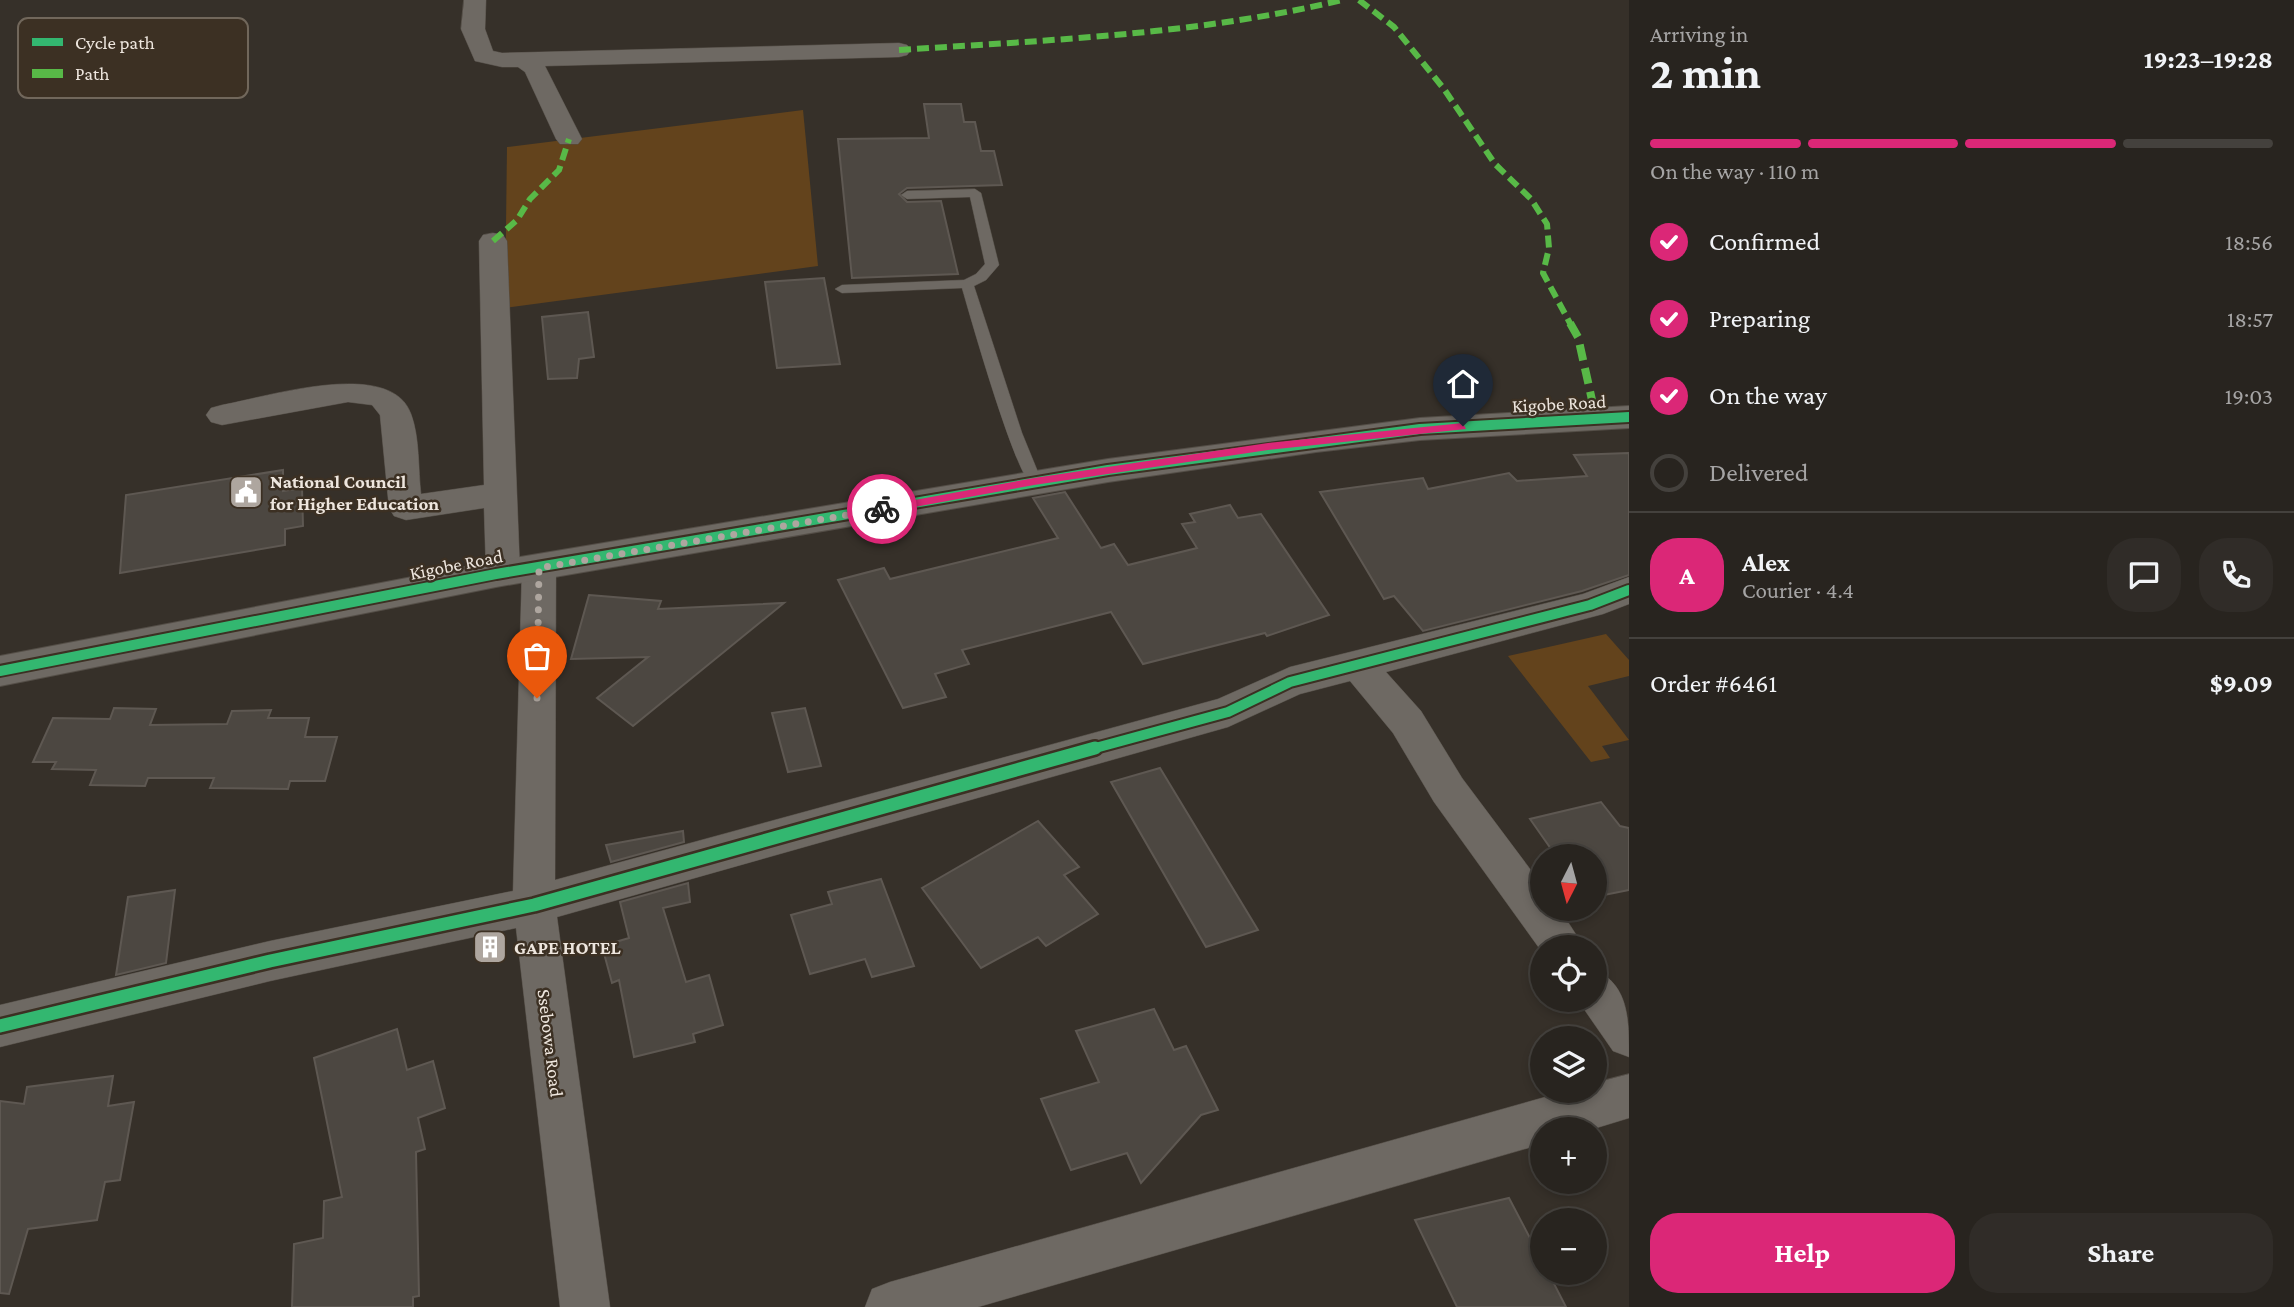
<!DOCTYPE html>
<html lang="en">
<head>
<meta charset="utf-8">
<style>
	body { margin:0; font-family:"Crimson Pro",serif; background:#302c28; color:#f1f3f6; height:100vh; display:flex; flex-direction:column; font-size:26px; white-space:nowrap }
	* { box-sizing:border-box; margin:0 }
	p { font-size:23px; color:#a5a4a4 }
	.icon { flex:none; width:38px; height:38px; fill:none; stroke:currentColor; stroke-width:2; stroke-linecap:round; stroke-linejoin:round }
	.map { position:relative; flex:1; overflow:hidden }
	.panel { display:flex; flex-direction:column; background:#28241f; width:665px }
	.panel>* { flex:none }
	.needle { width:46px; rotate:186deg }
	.tools { position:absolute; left:1530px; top:844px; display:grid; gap:14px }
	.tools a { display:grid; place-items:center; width:77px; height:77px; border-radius:50%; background:#28241f; box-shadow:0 4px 10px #0003,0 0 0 2px #44413d; font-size:35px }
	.pin { position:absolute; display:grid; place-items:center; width:60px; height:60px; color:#fff; margin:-72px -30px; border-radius:50% 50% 50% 0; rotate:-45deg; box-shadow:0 0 7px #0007 }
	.pin .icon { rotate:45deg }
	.courier { position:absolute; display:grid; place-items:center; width:70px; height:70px; margin:-35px; border:5px solid #db2777; border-radius:50%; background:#fff; color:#222; box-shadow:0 2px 9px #0007 }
	.overview em { font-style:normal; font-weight:700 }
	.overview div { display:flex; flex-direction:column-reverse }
	.overview { display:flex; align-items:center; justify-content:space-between; height:119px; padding:0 21px }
	h1 { font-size:46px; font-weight:700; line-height:52px }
	.bar { display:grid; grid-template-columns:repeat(4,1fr); gap:10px 7px; align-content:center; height:84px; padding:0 21px }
	.bar i { height:9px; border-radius:5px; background:#44413d }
	.bar .current { background:#db2777 }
	.bar p { grid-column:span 4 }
	.line { display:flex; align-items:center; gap:18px; padding:0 21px; border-top:2px solid #44413d }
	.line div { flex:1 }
	.round { display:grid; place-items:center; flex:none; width:74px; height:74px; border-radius:28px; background:#302c28 }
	ol { padding:0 21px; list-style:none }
	li { display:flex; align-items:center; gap:21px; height:77px }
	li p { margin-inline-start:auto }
	li .icon { padding:7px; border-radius:50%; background:#db2777; color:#fff; stroke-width:4 }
	li:last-child { color:#a5a4a4 }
	li i { width:38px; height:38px; border:4px solid #44413d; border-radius:50% }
	.primary-button { display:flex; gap:14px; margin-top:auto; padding:14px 21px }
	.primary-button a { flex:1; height:80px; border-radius:28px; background:#db2777; color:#fff; font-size:28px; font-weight:700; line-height:80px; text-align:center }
	.primary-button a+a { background:#302c28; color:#f1f3f6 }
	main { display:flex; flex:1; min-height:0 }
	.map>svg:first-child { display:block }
	.green { fill:#63431c }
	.building { fill:#4c4741; stroke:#5e5852; stroke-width:2 }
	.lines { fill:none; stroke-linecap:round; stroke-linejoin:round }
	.lane-casing { stroke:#544e47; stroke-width:1 }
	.street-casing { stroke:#544e47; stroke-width:1 }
	.secondary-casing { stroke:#544e47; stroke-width:2 }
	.lane { fill:#6e6963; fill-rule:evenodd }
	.street { fill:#6e6963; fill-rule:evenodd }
	.secondary { fill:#6e6963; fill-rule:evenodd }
	.quiet-far1 { stroke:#58b947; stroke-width:6; stroke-dasharray:12 6; stroke-linecap:butt }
	.quiet { stroke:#58b947; stroke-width:8; stroke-dasharray:16 8; stroke-linecap:butt }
	.cycleway-far1-casing { stroke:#3c3023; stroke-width:14 }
	.cycleway-casing { stroke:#3c3023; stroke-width:18 }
	.cycleway-far1 { stroke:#33b770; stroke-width:10 }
	.cycleway { stroke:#33b770; stroke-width:13 }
	.route { fill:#db2777 }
	.done { stroke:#aea69f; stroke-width:7; stroke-dasharray:0 12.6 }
	.labels { text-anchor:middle; stroke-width:5; stroke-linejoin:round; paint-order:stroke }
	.street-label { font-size:19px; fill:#eee6de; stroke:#3c3023 }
	.poi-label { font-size:19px; font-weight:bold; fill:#eee6de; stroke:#3c3023; text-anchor:start }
	.key { fill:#3c3023; stroke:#71675b; stroke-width:2 }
	.key-label { font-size:19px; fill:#eee6de }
</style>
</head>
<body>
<main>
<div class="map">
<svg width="1629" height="1307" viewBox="0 0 1629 1307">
	<rect width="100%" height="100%" fill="#363029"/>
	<g class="green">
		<path d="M803 110 818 266 505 308 507 147Z"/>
		<path d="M1606 634 1629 660V676L1588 686 1629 740 1602 746 1610 758 1591 762 1508 656Z"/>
	</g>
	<g class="building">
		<path d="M924 104H961L964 122H975L981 151H994L1002 185 907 188 899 194 907 202 941 201 958 274 852 278 838 139 929 138Z"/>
		<path d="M824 278 840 364 777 368 765 282Z"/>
		<path d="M588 312 594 357 579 359 577 378 548 379 542 317Z"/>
		<path d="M1629 453V575L1582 591 1423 631 1394 596 1384 599 1320 492 1423 478 1428 489 1509 473 1517 481 1587 476 1574 455Z"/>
		<path d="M283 470V491L302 488 303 526 285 529V545L120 573 126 495Z"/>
		<path d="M1065 492 1101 548 1114 544 1128 565 1197 548 1182 524 1195 522 1190 514 1230 505 1238 518 1261 514 1329 615 1267 636 1265 633 1143 664 1111 612 962 650 969 664 935 674 946 697 903 708 838 580 884 568 890 579 1058 538 1033 498Z"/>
		<path d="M589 595 661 601 658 609 784 603 633 726 597 698 648 657 571 659Z"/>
		<path d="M114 708 156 709 150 725 227 724 232 711 271 710 268 718H309L305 737H337L325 781H290L288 789 210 788 214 778H148L145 786 90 785 96 770 52 769 56 762H33L53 718 110 719Z"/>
		<path d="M805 708 821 766 788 772 772 713Z"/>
		<path d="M1160 768 1258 930 1206 947 1111 782Z"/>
		<path d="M1601 802 1620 826 1629 828V890L1594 897V856H1556L1530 819Z"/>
		<path d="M1038 821 1079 867 1064 875 1098 914 1046 946 1038 937 981 968 922 888Z"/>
		<path d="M683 831 684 842 611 862 606 845Z"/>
		<path d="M881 879 914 966 872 977 865 959 810 974 791 915 832 904 828 892Z"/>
		<path d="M688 883 690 902 663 908 686 982 709 975 723 1025 693 1034 695 1042 634 1057 619 980 612 983 602 946 629 938 620 902Z"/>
		<path d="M175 890 166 963 116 975 128 897Z"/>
		<path d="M1154 1009 1174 1050 1186 1046 1218 1110 1201 1115 1141 1183 1127 1153 1071 1170 1041 1099 1099 1082 1076 1031Z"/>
		<path d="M397 1029 407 1070 433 1061 445 1108 418 1118 425 1149 416 1152 419 1296 413 1297V1307H292L294 1244 323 1238 324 1201 342 1197 314 1058Z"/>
		<path d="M113 1076 108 1106 134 1102 120 1180 105 1182 97 1220 28 1229 9 1294 0 1293V1101L24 1104 27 1087Z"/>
		<path d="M1509 1198 1542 1261V1272H1548L1566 1307H1457L1415 1220Z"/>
	</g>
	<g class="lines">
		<g class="lane-casing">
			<path id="lane" d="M975 189 981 193 999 265 986 280 974 286 1022 433 1042 482 1034 487C1017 482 970 315 962 288L842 293 835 289 842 285 964 280 976 274 985 264 970 197 907 199 901 195 907 191Z"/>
		</g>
		<g class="street-casing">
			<g id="street">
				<path d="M464 0H486L485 29 493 51 502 53 899 43 907 45 911 50 907 55 899 57 545 66 582 139 578 144H560L556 139 525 72 518 67H502L475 61 461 29Z"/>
				<path d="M493 233 503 235 507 241 520 572 515 581 503 585 491 581 486 572 484 508 406 520 394 516 389 508 380 415 372 405 348 402 222 425 211 422 206 415 211 408 222 405C267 397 391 357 411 414 420 438 418 469 421 494L484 485 479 241 483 235Z"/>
				<path d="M539 555 551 559 556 568 555 880 1218 699 1290 667 1583 594 1629 577V604L1603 614 1386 672 1421 711 1462 778 1542 885V908H1559L1584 947H1542V952L1434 802 1393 733 1350 681 1300 694 1228 727 557 917 610 1307H560L516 928 270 981 0 1047V1005L270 941 513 891 522 568 527 559Z"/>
				<path d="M1594 969C1629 985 1629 1019 1629 1057L1613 1051 1577 999H1594Z"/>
				<path d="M1629 1074V1118L1593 1129H1542V1144L978 1307H865L872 1289 890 1282 1570 1090H1594V1083Z"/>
			</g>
		</g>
		<g class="secondary-casing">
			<path id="secondary" d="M1629 406V428L1420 440 1316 452 1108 482 496 587 0 686V656L496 561 1108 459 1420 418Z"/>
		</g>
		<use href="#lane" class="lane"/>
		<use href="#street" class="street"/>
		<use href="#secondary" class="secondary"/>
		<g class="quiet-far1">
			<path d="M1359 0 1394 27 1444 89 1495 164 1531 199 1547 224 1549 248 1543 273 1571 325"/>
			<path d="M899 50C1048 40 1196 35 1342 0"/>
			<path d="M493 241 517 220 530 199 559 170 569 139"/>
		</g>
		<path class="quiet" d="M1570 323 1578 337 1596 418"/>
		<g class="cycleway-far1-casing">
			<g id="cycleway-far1">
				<path d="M0 671 496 574 1108 470 1420 429 1629 417"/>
				<path d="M1088 750 1228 712 1290 682 1590 605 1629 590"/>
			</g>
		</g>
		<g class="cycleway-casing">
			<path id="cycleway" d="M0 1026 270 961 534 905 1095 748"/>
		</g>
		<use href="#cycleway-far1" class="cycleway-far1"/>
		<use href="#cycleway" class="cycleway"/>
	</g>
	<path class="route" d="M1463 423 1466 429 1268 450 1034 485 882 513 877 509 882 506 1034 478 1268 443Z"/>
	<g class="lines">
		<path class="done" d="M537 698 539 568 882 509"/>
	</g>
	<defs>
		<g id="civic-square" transform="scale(1.75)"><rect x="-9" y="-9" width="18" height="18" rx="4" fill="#aea69f" stroke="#3c3023"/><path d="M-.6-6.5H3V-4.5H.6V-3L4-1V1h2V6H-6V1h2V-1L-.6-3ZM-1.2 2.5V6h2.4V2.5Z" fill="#fff"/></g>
		<g id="building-square" transform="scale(1.75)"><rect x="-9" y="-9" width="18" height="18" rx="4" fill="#aea69f" stroke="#3c3023"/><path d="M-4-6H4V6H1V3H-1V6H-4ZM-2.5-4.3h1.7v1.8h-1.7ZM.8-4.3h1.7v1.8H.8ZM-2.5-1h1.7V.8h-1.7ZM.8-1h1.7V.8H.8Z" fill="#fff"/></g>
	</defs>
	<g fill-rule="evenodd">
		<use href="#civic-square" x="246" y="492"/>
		<use href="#building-square" x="490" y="947"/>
	</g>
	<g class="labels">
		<g class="street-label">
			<text transform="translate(1559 403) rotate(-3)" y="7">Kigobe Road</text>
			<text transform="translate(456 564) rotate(-11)" y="7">Kigobe Road</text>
			<text transform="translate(551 1043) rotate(83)" y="7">Ssebowa Road</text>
		</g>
		<g class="poi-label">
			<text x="270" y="488">National Council<tspan x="270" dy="22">for Higher Education</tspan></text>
			<text x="514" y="954">GAPE HOTEL</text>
		</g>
	</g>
	<rect x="18" y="18" width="230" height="80" rx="10" class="key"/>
	<rect x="32" y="38" width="31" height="8" fill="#33b770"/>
	<rect x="32" y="69" width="31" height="9" fill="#58b947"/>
	<g class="key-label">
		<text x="75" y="49">Cycle path</text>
		<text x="75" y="80">Path</text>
	</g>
</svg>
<div class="tools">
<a><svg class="needle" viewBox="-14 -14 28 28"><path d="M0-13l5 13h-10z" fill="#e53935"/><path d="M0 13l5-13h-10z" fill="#a5a4a4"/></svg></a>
<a><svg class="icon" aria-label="locate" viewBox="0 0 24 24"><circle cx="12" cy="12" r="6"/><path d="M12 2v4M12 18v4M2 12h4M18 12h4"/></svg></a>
<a><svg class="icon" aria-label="layers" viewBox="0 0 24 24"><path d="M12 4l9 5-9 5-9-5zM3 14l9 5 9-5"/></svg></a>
<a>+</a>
<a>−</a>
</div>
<div class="pin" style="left:537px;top:698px;background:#ea580c"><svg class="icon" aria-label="bag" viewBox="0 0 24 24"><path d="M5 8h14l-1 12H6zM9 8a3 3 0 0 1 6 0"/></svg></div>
<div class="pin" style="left:1463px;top:426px;background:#1f2937"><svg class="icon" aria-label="home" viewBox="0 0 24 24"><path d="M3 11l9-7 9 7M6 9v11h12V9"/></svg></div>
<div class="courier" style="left:882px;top:509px"><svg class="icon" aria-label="bike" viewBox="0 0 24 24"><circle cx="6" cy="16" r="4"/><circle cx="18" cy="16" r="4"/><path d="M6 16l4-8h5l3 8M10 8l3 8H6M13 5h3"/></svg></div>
</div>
<section class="panel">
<div class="overview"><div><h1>2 min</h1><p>Arriving in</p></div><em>19:23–19:28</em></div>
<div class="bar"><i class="current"></i><i class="current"></i><i class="current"></i><i></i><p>On the way · 110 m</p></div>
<ol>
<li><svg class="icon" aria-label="check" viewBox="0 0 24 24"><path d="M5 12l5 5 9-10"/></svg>Confirmed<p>18:56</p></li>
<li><svg class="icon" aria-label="check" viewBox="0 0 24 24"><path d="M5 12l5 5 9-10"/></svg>Preparing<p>18:57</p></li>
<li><svg class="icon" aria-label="check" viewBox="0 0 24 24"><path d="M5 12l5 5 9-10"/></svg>On the way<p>19:03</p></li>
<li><i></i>Delivered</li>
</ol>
<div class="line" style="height:126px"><b class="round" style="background:#db2777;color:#fff">A</b><div><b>Alex</b><p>Courier · 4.4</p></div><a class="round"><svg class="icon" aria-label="chat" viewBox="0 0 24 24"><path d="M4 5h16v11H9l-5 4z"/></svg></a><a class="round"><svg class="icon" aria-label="phone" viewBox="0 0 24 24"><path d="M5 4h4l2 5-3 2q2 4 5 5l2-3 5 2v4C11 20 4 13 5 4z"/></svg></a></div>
<div class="line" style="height:91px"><div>Order #6461</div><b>$9.09</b></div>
<div class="primary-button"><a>Help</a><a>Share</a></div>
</section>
</main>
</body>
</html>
